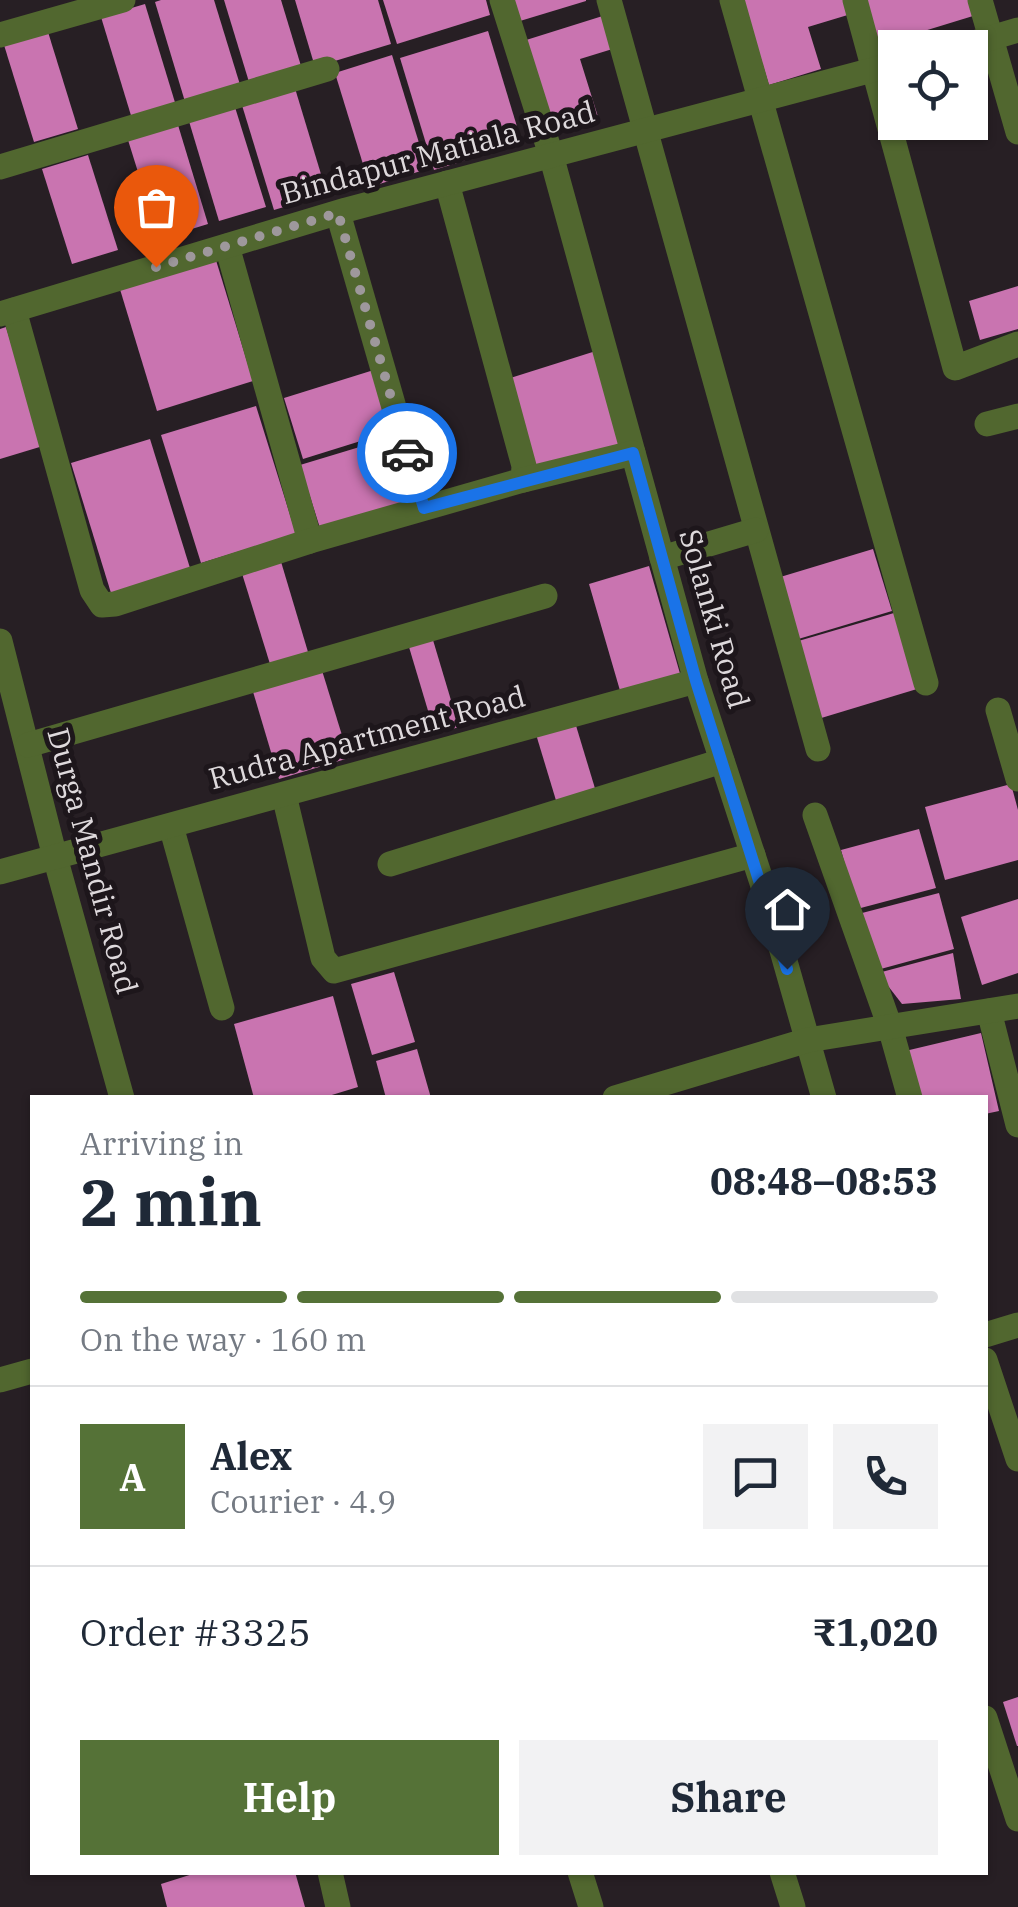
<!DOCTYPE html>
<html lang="en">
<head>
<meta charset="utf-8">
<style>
	body { margin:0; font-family:"IBM Plex Serif",serif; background:#f2f2f3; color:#1f2937; height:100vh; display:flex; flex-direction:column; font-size:38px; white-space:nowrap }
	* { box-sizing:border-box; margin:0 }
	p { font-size:32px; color:#747a83 }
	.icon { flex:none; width:55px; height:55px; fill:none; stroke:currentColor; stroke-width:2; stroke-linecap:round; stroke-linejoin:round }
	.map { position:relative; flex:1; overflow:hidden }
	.details { position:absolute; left:30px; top:1095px; width:958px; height:780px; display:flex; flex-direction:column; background:#fff; border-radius:0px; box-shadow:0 2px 8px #0004 }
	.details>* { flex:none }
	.buttons { position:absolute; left:878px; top:30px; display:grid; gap:20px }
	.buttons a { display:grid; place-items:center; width:110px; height:110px; border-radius:0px; background:#fff; box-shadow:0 2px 8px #0004; font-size:50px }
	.pin { position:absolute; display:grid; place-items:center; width:85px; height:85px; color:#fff; margin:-102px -42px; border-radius:50% 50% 50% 0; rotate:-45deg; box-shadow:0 0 10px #0007 }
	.pin .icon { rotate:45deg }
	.courier { position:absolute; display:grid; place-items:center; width:100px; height:100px; margin:-50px; border:8px solid #1a73e8; border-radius:50%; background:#fff; color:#222; box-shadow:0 2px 12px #0007 }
	.overview em { font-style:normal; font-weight:800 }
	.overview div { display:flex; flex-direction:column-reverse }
	.overview { display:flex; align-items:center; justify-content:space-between; height:170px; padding:0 50px }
	h1 { font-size:65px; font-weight:800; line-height:75px }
	.bar { display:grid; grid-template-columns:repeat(4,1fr); gap:15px 10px; align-content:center; height:120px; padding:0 50px }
	.bar i { height:12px; border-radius:8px; background:#e0e1e3 }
	.bar .current { background:#557237 }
	.bar p { grid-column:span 4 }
	.line { display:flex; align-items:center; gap:25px; padding:0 50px; border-top:2px solid #e0e1e3 }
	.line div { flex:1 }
	.round { display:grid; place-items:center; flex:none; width:105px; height:105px; border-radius:0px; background:#f2f2f3 }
	.cta { display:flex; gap:20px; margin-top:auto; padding:20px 50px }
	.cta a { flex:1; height:115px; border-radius:0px; background:#557237; color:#fff; font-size:40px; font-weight:800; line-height:115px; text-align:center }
	.cta a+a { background:#f2f2f3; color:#1f2937 }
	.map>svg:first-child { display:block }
	.building { fill:#c974b0 }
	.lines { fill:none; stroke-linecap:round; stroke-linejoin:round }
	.street { stroke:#51672f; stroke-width:25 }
	.done { stroke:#9e989c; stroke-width:10; stroke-dasharray:0 18 }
	.route { stroke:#1a73e8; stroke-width:12 }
	.labels { text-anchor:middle; stroke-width:10; stroke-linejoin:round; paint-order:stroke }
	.street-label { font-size:30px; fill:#ded9dc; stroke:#1d161b }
</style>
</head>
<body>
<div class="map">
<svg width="1018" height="1907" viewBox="0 0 1018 1907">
	<rect width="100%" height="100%" fill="#271f24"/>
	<g class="building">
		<path d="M161 0H214L241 88 186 105 155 2Z"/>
		<path d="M224 0H281L301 66 249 82Z"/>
		<path d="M295 0H378L391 44 315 67Z"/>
		<path d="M383 0H486L490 15 397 44Z"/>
		<path d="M514 0H586V1L520 21Z"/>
		<path d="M743 0H847L851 14 808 27 821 69 769 85Z"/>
		<path d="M857 0H968L973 16 872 47Z"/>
		<path d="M145 4 177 109 133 122 101 17Z"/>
		<path d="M609 14 619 47 580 59 599 120 552 135 523 41Z"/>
		<path d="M488 31 522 143 434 170 400 58Z"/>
		<path d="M48 32 78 129 34 142 4 45Z"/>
		<path d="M392 55 427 169 370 187 335 73Z"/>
		<path d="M294 85 327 194 274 210 241 102Z"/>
		<path d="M234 104 266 207 219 221 188 118Z"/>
		<path d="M178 125 208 224 159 239 128 140Z"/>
		<path d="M88 155 118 250 72 264 42 169Z"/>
		<path d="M215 257 253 381 157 411 119 286Z"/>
		<path d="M1018 286V329L980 340 969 301Z"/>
		<path d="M6 327 43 446 0 459V329Z"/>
		<path d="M599 350 625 442 534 471 507 379Z"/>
		<path d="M377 369 396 430 303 459 284 398Z"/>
		<path d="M256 406 296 534 201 563 161 435Z"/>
		<path d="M396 436 415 499 320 528 300 465Z"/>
		<path d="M150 439 190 568 111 593 71 463Z"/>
		<path d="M873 549 892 611 795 640 777 578Z"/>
		<path d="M279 555 308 652 270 664 240 567Z"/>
		<path d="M649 566 681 677 621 694 589 584Z"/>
		<path d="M894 613 917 689 818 719 795 642Z"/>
		<path d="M430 630 459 727 435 734 406 637Z"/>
		<path d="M320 664 349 758 279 779 251 685Z"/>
		<path d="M574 719 597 795 558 807 535 731Z"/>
		<path d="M1011 784 1018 810V860L945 880 925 807Z"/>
		<path d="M919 829 936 888 857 909 841 850Z"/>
		<path d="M939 893 954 949 877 970 862 913Z"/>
		<path d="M1018 899V973L982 985 961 917Z"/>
		<path d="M953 953 961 999 902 1004 878 973Z"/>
		<path d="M394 972 415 1042 372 1055 351 984Z"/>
		<path d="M333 996 358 1087 322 1098H254L234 1024Z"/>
		<path d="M981 1033 999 1111 985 1114V1098H912L901 1052Z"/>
		<path d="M417 1049 431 1098H386L376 1061Z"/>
		<path d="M1018 1697V1746H1017L1003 1702Z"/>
		<path d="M199 1872H295L305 1907H167L161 1884Z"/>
	</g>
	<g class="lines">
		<g class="street">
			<path d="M502 0 551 155 696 681 767 898 824 1098"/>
			<path d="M609 0 818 749"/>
			<path d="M732 0 926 683"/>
			<path d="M855 0 955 368 1018 344"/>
			<path d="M980 0 1018 132"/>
			<path d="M0 35 123 0"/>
			<path d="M957 48 1018 30"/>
			<path d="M0 167 327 69"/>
			<path d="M338 213 423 508"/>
			<path d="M227 246 310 541"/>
			<path d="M14 310 92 590 102 605 115 604 310 541 523 480 524 466 447 183"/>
			<path d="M0 314 346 210 895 64"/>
			<path d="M987 424 1018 416"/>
			<path d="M523 480 633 453"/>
			<path d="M662 558 756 530"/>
			<path d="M0 641 55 857 122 1098"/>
			<path d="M998 710 1018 779"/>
			<path d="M28 745 545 596"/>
			<path d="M284 795 323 958 334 971 753 855"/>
			<path d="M815 815 890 1027 910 1098"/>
			<path d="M171 826 222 1008"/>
			<path d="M390 864 722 761"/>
			<path d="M0 872 696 681"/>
			<path d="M989 1011 1018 1125"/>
			<path d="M615 1098 808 1040 1018 1006"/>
			<path d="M985 1335 1018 1325"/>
			<path d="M985 1360 1018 1459"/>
			<path d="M0 1380 32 1371"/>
			<path d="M985 1718 1018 1819"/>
			<path d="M330 1872 338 1907"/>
			<path d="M580 1872 591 1907"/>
			<path d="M782 1872 793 1907"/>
		</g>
	</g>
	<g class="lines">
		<path class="done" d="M156 267 338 213 407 453"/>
		<path class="route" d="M407 453 424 508 633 453 696 681 787 969"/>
	</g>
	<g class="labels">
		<g class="street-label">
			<text transform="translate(438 153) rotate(-15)" y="10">Bindapur Matiala Road</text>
			<text transform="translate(714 619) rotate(74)" y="10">Solanki Road</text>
			<text transform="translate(367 738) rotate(-15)" y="10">Rudra Apartment Road</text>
			<text transform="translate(92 861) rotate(75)" y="10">Durga Mandir Road</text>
		</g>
	</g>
</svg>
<div class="buttons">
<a><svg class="icon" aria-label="locate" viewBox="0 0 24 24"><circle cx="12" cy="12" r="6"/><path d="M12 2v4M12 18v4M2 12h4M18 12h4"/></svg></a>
</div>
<div class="pin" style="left:156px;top:267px;background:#ea580c"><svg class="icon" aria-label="bag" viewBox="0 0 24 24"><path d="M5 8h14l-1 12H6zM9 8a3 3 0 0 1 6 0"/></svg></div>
<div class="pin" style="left:787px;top:969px;background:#1f2937"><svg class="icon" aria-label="home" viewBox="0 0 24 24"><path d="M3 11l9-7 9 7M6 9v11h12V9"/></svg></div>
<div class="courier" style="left:407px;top:453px"><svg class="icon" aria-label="car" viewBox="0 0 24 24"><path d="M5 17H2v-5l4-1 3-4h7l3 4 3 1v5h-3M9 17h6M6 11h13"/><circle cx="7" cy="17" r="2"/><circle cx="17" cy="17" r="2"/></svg></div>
<section class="details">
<div class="overview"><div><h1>2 min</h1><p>Arriving in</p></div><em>08:48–08:53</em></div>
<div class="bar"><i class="current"></i><i class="current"></i><i class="current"></i><i></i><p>On the way · 160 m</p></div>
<div class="line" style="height:180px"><b class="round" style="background:#557237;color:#fff">A</b><div><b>Alex</b><p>Courier · 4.9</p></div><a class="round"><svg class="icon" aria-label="chat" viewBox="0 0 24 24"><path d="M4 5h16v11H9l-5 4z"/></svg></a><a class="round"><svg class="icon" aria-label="phone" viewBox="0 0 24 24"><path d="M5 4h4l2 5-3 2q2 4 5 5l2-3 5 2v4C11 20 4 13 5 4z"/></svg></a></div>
<div class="line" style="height:130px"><div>Order #3325</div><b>₹1,020</b></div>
<div class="cta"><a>Help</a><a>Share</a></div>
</section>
</div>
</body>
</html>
